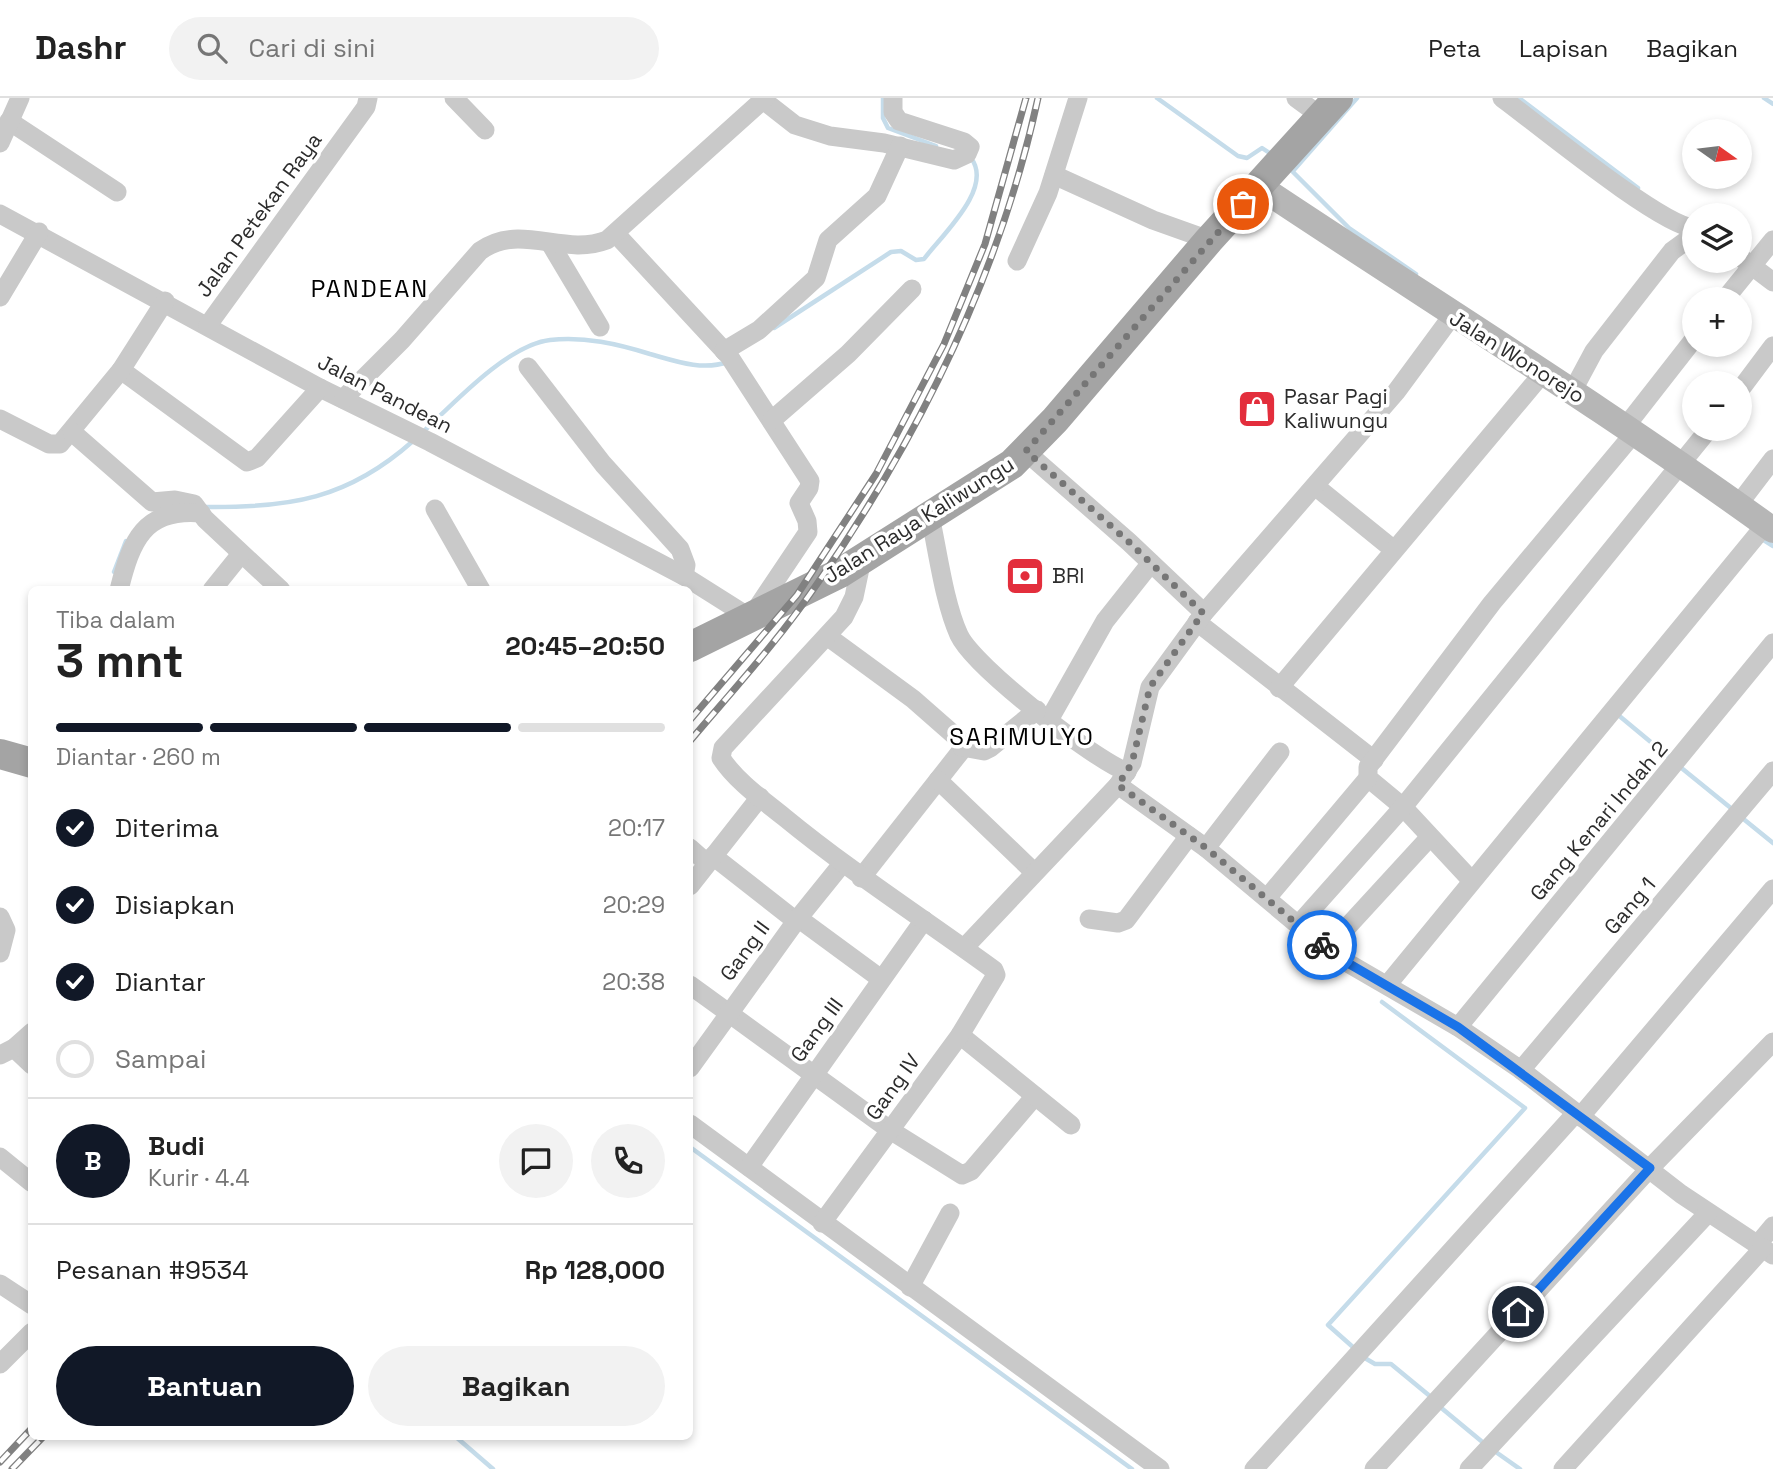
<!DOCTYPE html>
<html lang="id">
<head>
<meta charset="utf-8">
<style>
	body { margin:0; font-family:"Space Grotesk",sans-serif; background:#f2f2f2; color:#222; height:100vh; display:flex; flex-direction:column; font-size:26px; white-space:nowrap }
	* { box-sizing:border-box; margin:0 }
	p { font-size:23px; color:#767676 }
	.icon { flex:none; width:38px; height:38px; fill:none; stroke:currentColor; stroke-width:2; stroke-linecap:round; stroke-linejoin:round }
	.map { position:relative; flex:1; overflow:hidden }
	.details { position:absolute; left:28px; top:488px; width:665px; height:854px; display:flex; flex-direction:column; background:#fff; border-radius:10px; box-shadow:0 4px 10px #0003 }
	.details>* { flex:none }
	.needle { width:46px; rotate:104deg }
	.buttons { position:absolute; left:1682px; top:21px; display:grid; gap:14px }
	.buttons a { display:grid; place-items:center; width:70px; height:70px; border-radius:50%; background:#fff; box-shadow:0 4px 10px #0003; font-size:35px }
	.pin { position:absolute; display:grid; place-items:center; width:60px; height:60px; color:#fff; margin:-30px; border:4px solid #fff; border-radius:50%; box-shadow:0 2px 7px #0007 }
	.courier { position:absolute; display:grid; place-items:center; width:70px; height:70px; margin:-35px; border:5px solid #1a73e8; border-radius:50%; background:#fff; color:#222; box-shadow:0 2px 9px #0007 }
	.overview em { font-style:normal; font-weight:700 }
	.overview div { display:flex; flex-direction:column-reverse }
	.overview { display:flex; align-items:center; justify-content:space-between; height:119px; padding:0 28px }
	h1 { font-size:46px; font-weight:700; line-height:52px }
	.bar { display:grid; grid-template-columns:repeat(4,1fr); gap:10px 7px; align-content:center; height:84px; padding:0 28px }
	.bar i { height:9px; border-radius:5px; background:#e0e0e0 }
	.bar .selected { background:#111827 }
	.bar p { grid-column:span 4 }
	.line { display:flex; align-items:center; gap:18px; padding:0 28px; border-top:2px solid #e0e0e0 }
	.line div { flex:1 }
	.round { display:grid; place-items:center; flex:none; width:74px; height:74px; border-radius:37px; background:#f2f2f2 }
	ol { padding:0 28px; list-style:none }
	li { display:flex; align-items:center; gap:21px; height:77px }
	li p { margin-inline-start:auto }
	li .icon { padding:7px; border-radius:50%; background:#111827; color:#fff; stroke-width:4 }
	li:last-child { color:#767676 }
	li i { width:38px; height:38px; border:4px solid #e0e0e0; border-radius:50% }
	.primary-button { display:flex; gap:14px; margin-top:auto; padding:14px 28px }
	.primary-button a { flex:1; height:80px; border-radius:42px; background:#111827; color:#fff; font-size:28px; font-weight:700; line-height:80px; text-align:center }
	.primary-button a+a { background:#f2f2f2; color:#222 }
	header { display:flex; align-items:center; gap:42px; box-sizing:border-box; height:98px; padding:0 35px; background:#fff; border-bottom:2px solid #e0e0e0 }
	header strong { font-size:33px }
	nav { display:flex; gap:38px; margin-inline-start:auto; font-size:24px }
	.search { width:490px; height:63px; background:#f2f2f2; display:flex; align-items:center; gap:18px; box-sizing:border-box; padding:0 24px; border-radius:38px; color:#767676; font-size:26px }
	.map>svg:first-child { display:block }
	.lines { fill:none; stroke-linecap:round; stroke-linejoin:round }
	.stream { stroke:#c5dcea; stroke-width:4.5 }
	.street { stroke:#c9c9c9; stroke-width:19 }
	.secondary { stroke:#b6b6b6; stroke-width:26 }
	.primary { stroke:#a4a4a4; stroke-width:30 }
	.rail-casing { stroke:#818181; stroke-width:7 }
	.rail { stroke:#fff; stroke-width:4.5; stroke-dasharray:13; stroke-linecap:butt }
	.done { stroke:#767676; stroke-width:7; stroke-dasharray:0 12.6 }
	.route { stroke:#1a73e8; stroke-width:9 }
	.labels { text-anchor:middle; stroke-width:7; stroke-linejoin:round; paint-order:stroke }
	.street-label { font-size:21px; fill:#2c2c2c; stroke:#fff }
	.poi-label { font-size:21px; fill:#2c2c2c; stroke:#fff; text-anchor:start }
	.quarter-label { font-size:24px; letter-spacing:2px; fill:#000; stroke:#fff }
</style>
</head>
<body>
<header>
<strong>Dashr</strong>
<div class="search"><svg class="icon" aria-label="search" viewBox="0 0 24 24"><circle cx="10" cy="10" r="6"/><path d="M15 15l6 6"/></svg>Cari di sini</div>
<nav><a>Peta</a><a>Lapisan</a><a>Bagikan</a></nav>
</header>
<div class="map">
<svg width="1773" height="1371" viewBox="0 0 1773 1371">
	<rect width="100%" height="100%" fill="#fff"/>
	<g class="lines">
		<g class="stream">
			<path d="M883 0V20L888 30 936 48"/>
			<path d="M1157 0 1238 58 1247 60 1262 50 1271 56"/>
			<path d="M1519 0 1638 90"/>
			<path d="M1764 0 1773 6"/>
			<path d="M1289 70 1349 130 1416 176"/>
			<path d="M1293 73 1357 0"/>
			<path d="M774 230 891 154 901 153 916 162 924 161C942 137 994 90 971 60"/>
			<path d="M422 335C453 306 507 247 550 242 584 238 618 246 650 256 675 263 702 273 728 264"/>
			<path d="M205 409C290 410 348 401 413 343"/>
			<path d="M1762 441 1773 448"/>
			<path d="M114 474 126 443"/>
			<path d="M1617 616 1670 660"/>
			<path d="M1679 668 1732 711"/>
			<path d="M1741 719 1773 745"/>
			<path d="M690 1049 1132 1371"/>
			<path d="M1354 1250 1328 1227 1525 1010 1382 904"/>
			<path d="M1363 1259 1375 1266H1391L1431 1299"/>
			<path d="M1439 1308 1486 1347"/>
			<path d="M456 1339 493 1371"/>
			<path d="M1493 1352 1520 1371"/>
		</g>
		<g class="street">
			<path d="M454 0 485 32"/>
			<path d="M1296 0 1322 19"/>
			<path d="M1502 0C1536 25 1661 128 1694 130"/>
			<path d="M763 2 795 27 830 38 884 45 954 62 967 56 970 49 964 44 899 23 893 14V0"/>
			<path d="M9 23 117 94"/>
			<path d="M0 45 20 0"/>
			<path d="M1054 77 1153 122 1209 142"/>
			<path d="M0 116 320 290 430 344 684 478 749 519"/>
			<path d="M616 136 729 258 810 383 809 390 799 405 807 423 808 434 753 516"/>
			<path d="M550 145 600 229"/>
			<path d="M1740 159 1773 184"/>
			<path d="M1017 163 1048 95 1078 0"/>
			<path d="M0 199 39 134"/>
			<path d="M1725 201 1773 142"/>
			<path d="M208 227 366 9 368 0"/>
			<path d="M724 253 759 232 816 180 828 142 877 98 900 48"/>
			<path d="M528 269 603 366 680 451 686 467 684 478"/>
			<path d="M121 272 247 364 257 360 320 290"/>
			<path d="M1740 292 1773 248"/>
			<path d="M1572 294 1594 253 1672 153 1694 137"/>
			<path d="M343 301 402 242 480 153C520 124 563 159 607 142L765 0"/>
			<path d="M0 321 49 346H60L121 272 165 203"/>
			<path d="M772 322 848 256 912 191"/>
			<path d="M1626 328 1694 241"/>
			<path d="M72 334 152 404 175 402 194 406 205 421 281 492"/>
			<path d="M1025 353 1129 444 1204 515"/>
			<path d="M1315 388 1394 452"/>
			<path d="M1738 407 1773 361"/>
			<path d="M435 411 481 492"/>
			<path d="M930 418C938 454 944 504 959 537 974 569 1093 661 1127 674"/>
			<path d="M119 492C131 443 144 410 201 415"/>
			<path d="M212 492 241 456"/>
			<path d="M1197 524 1374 662"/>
			<path d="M827 538 913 601 962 644 961 653 861 780"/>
			<path d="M1279 590 1543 275"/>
			<path d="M1049 622 1105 523 1151 465"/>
			<path d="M962 649 984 653 990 650 1037 612"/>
			<path d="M938 682 1034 774"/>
			<path d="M1118 687 1206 750 1334 857 1458 929 1521 972 1681 1096 1773 1157"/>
			<path d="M690 750 707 765"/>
			<path d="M1206 750 1280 654"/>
			<path d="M713 758 796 823"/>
			<path d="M1471 782 1403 709 1368 680V669L1492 505 1635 334"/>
			<path d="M690 788 760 699"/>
			<path d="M1267 800 1368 680"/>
			<path d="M0 819 6 832 0 855"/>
			<path d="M798 820 881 881"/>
			<path d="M1089 821 1118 825 1126 822 1189 738"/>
			<path d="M1298 827 1403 709 1709 331"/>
			<path d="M964 850 1118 687 1132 665 1150 589 1204 515 1396 294 1452 218"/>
			<path d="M1327 851 1429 740"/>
			<path d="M1388 886 1766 426"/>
			<path d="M690 887 890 1032 962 1077 971 1073 1035 998"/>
			<path d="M1458 929 1773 545"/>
			<path d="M960 937 1071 1027"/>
			<path d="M14 950 32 967"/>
			<path d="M0 957 14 950 32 934"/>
			<path d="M690 970 796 823 842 766"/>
			<path d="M1521 972 1773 673"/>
			<path d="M1580 1019 1773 791"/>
			<path d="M690 1026 1160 1371"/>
			<path d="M0 1059 32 1085"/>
			<path d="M749 1069 924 822"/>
			<path d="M822 1125 960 937 996 877 994 872C924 821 851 774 784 719 763 702 736 683 721 660L723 650 844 519 854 499 862 461"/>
			<path d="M1758 1146 1773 1128"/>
			<path d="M0 1186 32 1207"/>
			<path d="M910 1189 950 1115"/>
			<path d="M0 1266 32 1234"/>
			<path d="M1254 1371 1575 1016"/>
			<path d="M1374 1371 1650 1070 1773 944"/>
			<path d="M1469 1371 1708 1115"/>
			<path d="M1563 1371 1763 1150"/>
		</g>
		<path class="secondary" d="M1260 89C1431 203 1606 311 1773 432"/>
		<g class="primary">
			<path d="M690 549 840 475 1012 366 1055 322 1209 142 1338 0"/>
			<path d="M0 656 32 665"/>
		</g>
		<g class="rail-casing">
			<g id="rail">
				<path d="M690 622 797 497 876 376 944 246 985 146 1026 0"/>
				<path d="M690 643C733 592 779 542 817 486 919 339 1000 176 1038 0"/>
				<path d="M0 1364 32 1330"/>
				<path d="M12 1371 43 1339"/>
			</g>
		</g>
		<use href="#rail" class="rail"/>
	</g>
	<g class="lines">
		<path class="done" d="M1243 106 1026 353 1129 444 1203 515 1150 589 1132 665 1118 687 1206 750 1322 847"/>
		<path class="route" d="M1322 847 1334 857 1458 929 1650 1070 1518 1214"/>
	</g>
	<defs>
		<g id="shop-square" transform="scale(2.0125)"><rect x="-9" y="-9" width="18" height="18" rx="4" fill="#e32e3c" stroke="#fff"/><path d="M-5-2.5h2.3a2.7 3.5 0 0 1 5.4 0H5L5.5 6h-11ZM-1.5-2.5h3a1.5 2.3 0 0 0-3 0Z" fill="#fff"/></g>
		<g id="bank-square" transform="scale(2.0125)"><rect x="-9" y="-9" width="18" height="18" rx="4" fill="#e32e3c" stroke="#fff"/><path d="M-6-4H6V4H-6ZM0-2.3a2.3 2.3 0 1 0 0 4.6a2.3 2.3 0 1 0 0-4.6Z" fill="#fff"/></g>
	</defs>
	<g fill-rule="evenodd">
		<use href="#shop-square" x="1257" y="311"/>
		<use href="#bank-square" x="1025" y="478"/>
	</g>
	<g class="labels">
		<g class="street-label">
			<text transform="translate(259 117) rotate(-54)" y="7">Jalan Petekan Raya</text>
			<text transform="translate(1517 259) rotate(32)" y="7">Jalan Wonorejo</text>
			<text transform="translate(385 296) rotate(27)" y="7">Jalan Pandean</text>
			<text transform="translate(919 422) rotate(-32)" y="7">Jalan Raya Kaliwungu</text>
			<text transform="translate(1599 723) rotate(-50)" y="7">Gang Kenari Indah 2</text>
			<text transform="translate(1630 808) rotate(-50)" y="7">Gang 1</text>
			<text transform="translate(745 853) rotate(-54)" y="7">Gang II</text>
			<text transform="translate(817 932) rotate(-54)" y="7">Gang III</text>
			<text transform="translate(893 989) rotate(-54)" y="7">Gang IV</text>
		</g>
		<g class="poi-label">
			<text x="1284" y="306">Pasar Pagi<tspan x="1284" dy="24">Kaliwungu</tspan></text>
			<text x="1052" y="485">BRI</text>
		</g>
		<g class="quarter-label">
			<text x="370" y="199">PANDEAN</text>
			<text x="1022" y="647">SARIMULYO</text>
		</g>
	</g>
</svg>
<div class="buttons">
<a><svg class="needle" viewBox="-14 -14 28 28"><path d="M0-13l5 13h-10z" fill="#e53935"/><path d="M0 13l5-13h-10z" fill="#767676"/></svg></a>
<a><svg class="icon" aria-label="layers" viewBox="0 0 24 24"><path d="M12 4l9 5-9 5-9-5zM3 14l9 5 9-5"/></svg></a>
<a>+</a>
<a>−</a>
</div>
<div class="pin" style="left:1243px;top:106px;background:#ea580c"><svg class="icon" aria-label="bag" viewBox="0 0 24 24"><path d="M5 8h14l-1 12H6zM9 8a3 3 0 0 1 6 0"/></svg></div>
<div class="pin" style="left:1518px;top:1214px;background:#1f2937"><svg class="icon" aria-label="home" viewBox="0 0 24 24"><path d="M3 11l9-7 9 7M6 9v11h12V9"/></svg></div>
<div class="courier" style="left:1322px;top:847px"><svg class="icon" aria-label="bike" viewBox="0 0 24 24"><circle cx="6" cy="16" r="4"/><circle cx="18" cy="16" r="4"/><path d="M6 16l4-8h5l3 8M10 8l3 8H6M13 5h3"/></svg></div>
<section class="details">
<div class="overview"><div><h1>3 mnt</h1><p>Tiba dalam</p></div><em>20:45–20:50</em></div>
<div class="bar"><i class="selected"></i><i class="selected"></i><i class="selected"></i><i></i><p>Diantar · 260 m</p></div>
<ol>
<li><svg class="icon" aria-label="check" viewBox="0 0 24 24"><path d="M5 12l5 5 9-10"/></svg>Diterima<p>20:17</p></li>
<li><svg class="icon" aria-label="check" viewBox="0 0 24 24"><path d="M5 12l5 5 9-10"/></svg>Disiapkan<p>20:29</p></li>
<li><svg class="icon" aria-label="check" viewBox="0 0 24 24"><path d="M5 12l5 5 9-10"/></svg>Diantar<p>20:38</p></li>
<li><i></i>Sampai</li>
</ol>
<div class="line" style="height:126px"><b class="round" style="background:#111827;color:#fff">B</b><div><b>Budi</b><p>Kurir · 4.4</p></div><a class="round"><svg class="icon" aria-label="chat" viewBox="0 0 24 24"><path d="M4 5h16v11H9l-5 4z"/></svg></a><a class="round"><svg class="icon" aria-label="phone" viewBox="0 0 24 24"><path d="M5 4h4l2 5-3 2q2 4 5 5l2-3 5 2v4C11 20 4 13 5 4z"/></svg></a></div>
<div class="line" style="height:91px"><div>Pesanan #9534</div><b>Rp 128,000</b></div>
<div class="primary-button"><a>Bantuan</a><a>Bagikan</a></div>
</section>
</div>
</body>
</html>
